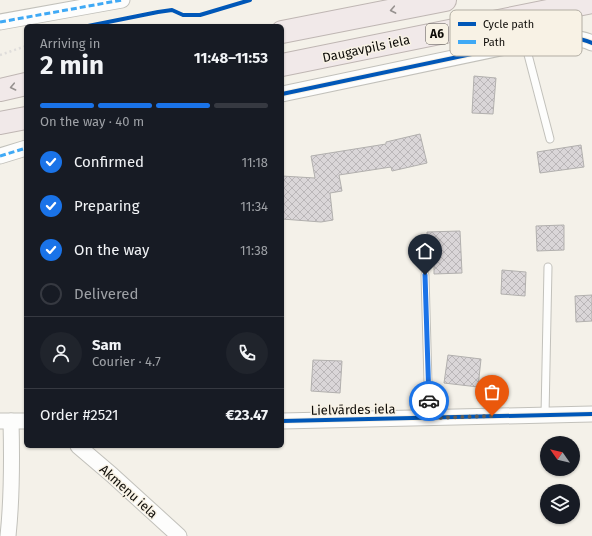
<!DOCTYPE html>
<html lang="en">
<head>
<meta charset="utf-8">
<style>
	body { margin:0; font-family:"Fira Sans",sans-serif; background:#20242c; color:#f1f3f6; height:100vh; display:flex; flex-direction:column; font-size:15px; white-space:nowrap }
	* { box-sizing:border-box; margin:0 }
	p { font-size:13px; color:#9ea1a6 }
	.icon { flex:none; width:22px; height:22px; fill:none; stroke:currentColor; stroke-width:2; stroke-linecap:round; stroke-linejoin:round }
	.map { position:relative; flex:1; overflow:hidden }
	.drawer { position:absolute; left:24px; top:24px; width:260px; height:424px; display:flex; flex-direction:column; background:#171b24; border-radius:6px; box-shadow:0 1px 3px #0004 }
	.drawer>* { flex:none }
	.needle { width:26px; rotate:304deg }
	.controls { position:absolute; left:540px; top:436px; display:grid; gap:8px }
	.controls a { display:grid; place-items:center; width:40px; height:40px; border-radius:50%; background:#171b24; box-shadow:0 1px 3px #0004; font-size:20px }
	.pin { position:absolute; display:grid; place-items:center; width:34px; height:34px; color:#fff; margin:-41px -17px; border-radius:50% 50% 50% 0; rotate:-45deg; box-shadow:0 0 4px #0007 }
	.pin .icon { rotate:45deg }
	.courier { position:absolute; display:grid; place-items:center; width:40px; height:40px; margin:-20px; border:3px solid #1a73e8; border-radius:50%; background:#fff; color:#222; box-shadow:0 1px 5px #0007 }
	.overview em { font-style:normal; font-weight:700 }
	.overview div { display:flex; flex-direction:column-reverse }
	.overview { display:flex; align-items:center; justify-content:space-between; height:68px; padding:0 16px }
	h1 { font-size:26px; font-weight:700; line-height:30px }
	.bar { display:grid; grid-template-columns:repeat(4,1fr); gap:6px 4px; align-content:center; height:48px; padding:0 16px }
	.bar i { height:5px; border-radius:3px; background:#363941 }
	.bar .active { background:#1a73e8 }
	.bar p { grid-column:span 4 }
	.line { display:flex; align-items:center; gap:10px; padding:0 16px; border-top:1px solid #363941 }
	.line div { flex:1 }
	.round { display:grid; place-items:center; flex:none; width:42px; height:42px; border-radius:21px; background:#20242c }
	ol { padding:0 16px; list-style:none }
	li { display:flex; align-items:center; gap:12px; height:44px }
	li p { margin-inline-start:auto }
	li .icon { padding:4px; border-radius:50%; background:#1a73e8; color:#fff; stroke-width:4 }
	li:last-child { color:#9ea1a6 }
	li i { width:22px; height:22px; border:2px solid #363941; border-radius:50% }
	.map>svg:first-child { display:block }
	.building { fill:url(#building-cross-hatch); stroke:#b2b0ae }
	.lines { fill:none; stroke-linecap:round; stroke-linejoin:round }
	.lane-casing { stroke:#c2c1bb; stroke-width:9 }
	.street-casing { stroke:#c2c1bb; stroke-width:17 }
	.highway-casing { stroke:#bfb6b3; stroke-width:24 }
	.path { stroke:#dfdddb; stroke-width:2.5; stroke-dasharray:2 3; stroke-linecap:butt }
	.lane { stroke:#fdfdfc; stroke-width:7 }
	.street { stroke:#fdfdfc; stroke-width:15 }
	.highway { stroke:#f1e9e9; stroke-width:22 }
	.quiet { stroke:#3fa9f5; stroke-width:3; stroke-dasharray:6 3; stroke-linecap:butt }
	.cycleway-casing { stroke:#f8f2e5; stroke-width:6 }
	.cycleway { stroke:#0057b8; stroke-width:4 }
	.oneway { stroke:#96918f }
	.done { stroke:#5e5c57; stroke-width:4; stroke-dasharray:0 7.2 }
	.route { stroke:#1a73e8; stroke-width:5 }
	.labels { text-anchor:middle; stroke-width:3; stroke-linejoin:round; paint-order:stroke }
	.shield { fill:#f8f2e5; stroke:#54514a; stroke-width:1 }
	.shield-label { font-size:12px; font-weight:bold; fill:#0e0c08 }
	.street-label { font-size:13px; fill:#0e0c08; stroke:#f8f2e5 }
	.key { fill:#f8f2e5; stroke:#b2ada3; stroke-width:1 }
	.key-label { font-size:11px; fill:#0e0c08 }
</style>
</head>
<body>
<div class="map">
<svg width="592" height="536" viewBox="0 0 592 536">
	<defs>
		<pattern id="building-cross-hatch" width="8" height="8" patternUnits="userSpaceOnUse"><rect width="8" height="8" fill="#dad6d8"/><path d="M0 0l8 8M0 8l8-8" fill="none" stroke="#bab6b8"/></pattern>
	</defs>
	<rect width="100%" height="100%" fill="#f4f1e9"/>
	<g class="building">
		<path d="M474 76 496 78 493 114 472 113Z"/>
		<path d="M420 134 427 163 392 171 391 167 339 175 342 191 330 193 333 220 321 222 282 219V176L315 178 311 156 386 144V142Z"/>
		<path d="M581 145 584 167 540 173 537 152Z"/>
		<path d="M564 225V250L537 251 536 226Z"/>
		<path d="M460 231 462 273 434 274V261H428L427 232Z"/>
		<path d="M502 270 526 272 525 296 501 294Z"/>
		<path d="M592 295V321L576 322 575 296Z"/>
		<path d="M448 355 481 359 478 387 444 383Z"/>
		<path d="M313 360 342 361 340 393 311 391Z"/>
	</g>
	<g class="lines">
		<g class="lane-casing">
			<g id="lane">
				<path d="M525 43 550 139"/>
				<path d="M425 275 429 418"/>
				<path d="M545 415 548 267"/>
			</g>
		</g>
		<g class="street-casing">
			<g id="street">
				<path d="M0 22 122 0"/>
				<path d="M282 94 543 39C559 38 577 36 592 43"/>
				<path d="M0 156 26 148"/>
				<path d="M0 421H26"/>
				<path d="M282 421 592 414"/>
				<path d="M78 446 112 475 179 536"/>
				<path d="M8 536C12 498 12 459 11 421"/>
			</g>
		</g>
		<g class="highway-casing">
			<g id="highway">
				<path d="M282 32 445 0"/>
				<path d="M282 65 592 2"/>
				<path d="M0 90 26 84"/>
				<path d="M0 123 26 118"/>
			</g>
		</g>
		<path class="path" d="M0 55 26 46"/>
		<use href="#lane" class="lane"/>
		<use href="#street" class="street"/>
		<use href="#highway" class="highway"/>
		<g class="quiet">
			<path d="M0 22 122 0"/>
			<path d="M0 156 26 148"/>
		</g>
		<g class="cycleway-casing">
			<g id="cycleway">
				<path d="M88 26 158 12 172 10 183 15H200L250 0"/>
				<path d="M282 94 543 39C559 38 577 36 592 43"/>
				<path d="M282 421 592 414"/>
			</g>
		</g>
		<use href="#cycleway" class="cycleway"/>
	</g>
	<defs><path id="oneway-chevron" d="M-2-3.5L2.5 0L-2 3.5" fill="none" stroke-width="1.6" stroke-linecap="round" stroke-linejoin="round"/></defs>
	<g class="oneway">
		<use href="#oneway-chevron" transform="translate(393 10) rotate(169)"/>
		<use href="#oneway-chevron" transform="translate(13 87) rotate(168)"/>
	</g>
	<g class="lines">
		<path class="done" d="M429 401V418L492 416"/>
		<path class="route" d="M425 275 429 401"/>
	</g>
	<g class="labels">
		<rect class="shield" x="426" y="24" width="22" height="20" rx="3"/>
		<g class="shield-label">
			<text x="437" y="38">A6</text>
		</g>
		<g class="street-label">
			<text transform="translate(366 48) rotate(-12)" y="5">Daugavpils iela</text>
			<text transform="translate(353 409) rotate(-1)" y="5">Lielvārdes iela</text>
			<text transform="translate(129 491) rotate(42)" y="5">Akmeņu iela</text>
		</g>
	</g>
	<rect x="450" y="10" width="132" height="46" rx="6" class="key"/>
	<rect x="458" y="22" width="18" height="4" fill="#0057b8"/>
	<rect x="458" y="40" width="18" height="4" fill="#3fa9f5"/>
	<g class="key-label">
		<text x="483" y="28">Cycle path</text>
		<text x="483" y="46">Path</text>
	</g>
</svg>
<div class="controls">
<a><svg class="needle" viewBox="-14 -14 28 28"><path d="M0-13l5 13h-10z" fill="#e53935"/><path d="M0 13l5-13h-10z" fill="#9ea1a6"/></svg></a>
<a><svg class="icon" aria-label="layers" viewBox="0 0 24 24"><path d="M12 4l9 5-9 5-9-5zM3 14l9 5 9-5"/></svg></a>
</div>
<div class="pin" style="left:492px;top:416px;background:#ea580c"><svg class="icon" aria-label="bag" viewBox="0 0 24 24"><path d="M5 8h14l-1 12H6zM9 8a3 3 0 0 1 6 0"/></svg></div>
<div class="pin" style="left:425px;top:275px;background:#1f2937"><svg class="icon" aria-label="home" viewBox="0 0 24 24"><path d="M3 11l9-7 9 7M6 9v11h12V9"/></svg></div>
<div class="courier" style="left:429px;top:401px"><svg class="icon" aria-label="car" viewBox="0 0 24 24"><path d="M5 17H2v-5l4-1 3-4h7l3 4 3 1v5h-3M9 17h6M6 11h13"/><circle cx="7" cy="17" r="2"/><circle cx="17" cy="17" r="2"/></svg></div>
<section class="drawer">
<div class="overview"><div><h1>2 min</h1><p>Arriving in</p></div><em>11:48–11:53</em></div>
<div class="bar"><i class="active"></i><i class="active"></i><i class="active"></i><i></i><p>On the way · 40 m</p></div>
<ol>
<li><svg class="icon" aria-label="check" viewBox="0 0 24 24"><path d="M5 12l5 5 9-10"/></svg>Confirmed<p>11:18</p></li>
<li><svg class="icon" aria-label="check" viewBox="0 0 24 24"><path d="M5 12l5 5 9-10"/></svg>Preparing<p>11:34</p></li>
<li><svg class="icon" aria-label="check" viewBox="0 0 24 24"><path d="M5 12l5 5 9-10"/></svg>On the way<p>11:38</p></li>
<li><i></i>Delivered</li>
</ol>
<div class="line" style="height:72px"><a class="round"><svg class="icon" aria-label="person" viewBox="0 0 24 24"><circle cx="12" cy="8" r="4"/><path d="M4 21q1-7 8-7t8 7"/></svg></a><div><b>Sam</b><p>Courier · 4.7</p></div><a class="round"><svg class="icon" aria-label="phone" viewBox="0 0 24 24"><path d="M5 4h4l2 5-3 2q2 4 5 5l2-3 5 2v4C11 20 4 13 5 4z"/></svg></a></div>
<div class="line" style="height:52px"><div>Order #2521</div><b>€23.47</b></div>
</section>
</div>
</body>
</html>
